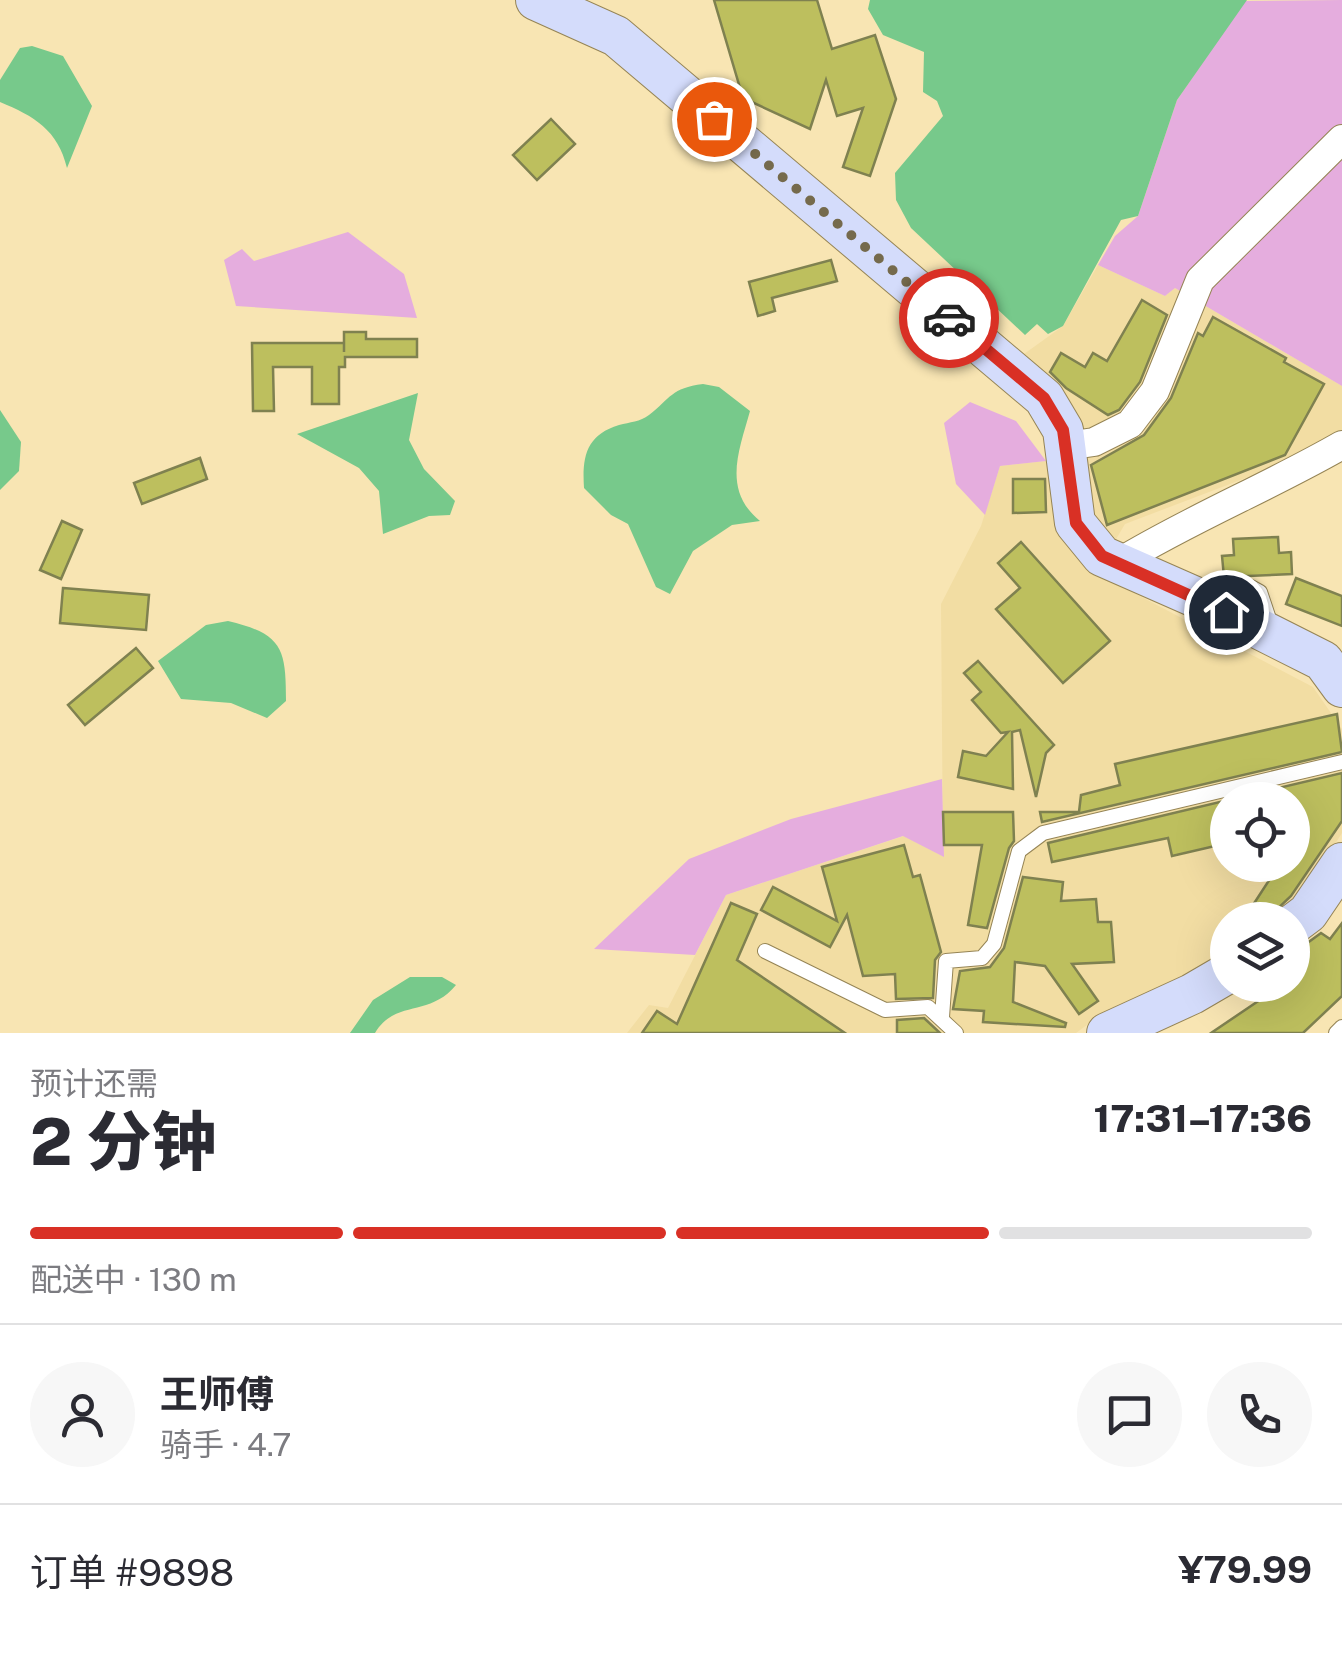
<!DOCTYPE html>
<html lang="zh">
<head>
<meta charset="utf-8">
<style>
	body { margin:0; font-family:"Public Sans","Noto Sans SC",sans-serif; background:#f7f7f7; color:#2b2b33; height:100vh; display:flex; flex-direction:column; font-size:38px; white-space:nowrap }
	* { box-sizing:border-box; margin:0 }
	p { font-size:32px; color:#7c7c81 }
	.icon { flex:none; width:55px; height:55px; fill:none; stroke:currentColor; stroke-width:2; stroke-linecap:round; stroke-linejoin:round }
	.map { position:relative; height:1033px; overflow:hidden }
	.details { display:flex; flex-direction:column; background:#fff; flex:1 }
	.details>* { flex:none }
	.controls { position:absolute; left:1210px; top:782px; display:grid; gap:20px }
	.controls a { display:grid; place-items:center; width:100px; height:100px; border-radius:50%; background:#fff; box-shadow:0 10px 40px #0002; font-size:50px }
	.pin { position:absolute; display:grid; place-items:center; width:85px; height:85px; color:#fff; margin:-42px; border:5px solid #fff; border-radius:50%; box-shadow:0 2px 10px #0007 }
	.courier { position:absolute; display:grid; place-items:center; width:100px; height:100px; margin:-50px; border:8px solid #d93025; border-radius:50%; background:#fff; color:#222; box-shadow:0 2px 12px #0007 }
	.headline em { font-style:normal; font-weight:800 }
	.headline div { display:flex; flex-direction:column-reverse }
	.headline { display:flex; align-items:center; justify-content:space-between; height:170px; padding:0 30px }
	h1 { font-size:65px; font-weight:800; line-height:75px }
	.bar { display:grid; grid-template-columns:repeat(4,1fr); gap:15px 10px; align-content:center; height:120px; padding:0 30px }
	.bar i { height:12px; border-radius:8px; background:#e1e1e2 }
	.bar .current { background:#d93025 }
	.bar p { grid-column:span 4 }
	.line { display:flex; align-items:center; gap:25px; padding:0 30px; border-top:2px solid #e1e1e2 }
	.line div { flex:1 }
	.round { display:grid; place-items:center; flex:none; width:105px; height:105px; border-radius:52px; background:#f7f7f7 }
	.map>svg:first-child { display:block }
	.built { fill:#f2dda3; fill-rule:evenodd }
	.green { fill:#e5adde }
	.water { fill:#77c98b }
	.building { fill:#bdbf5e; stroke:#7f8150; stroke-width:2.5 }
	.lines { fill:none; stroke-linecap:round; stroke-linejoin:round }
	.service-casing { stroke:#958455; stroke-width:16 }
	.minor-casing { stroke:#958455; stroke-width:30 }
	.secondary-casing { stroke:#958455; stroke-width:42 }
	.service { stroke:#fff; stroke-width:14 }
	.minor { stroke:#fff; stroke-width:28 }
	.secondary { stroke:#d4dcfb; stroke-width:40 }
	.done { stroke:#756a4c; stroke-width:10; stroke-dasharray:0 18 }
	.route { stroke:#d93025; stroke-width:12 }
</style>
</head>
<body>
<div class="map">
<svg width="1342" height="1033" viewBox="0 0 1342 1033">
	<rect width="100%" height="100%" fill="#f8e5b3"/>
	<g class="built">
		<path d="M1098 265 1165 296 1175 288 1342 386V430L1293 460 1125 524 1112 546 1089 520 1080 420 1024 354 1063 326Z"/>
		<path d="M1046 461 1071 539 1096 573 1313 687 1342 729V833L1294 908 1282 920H1228L1227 958 1106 1011 1076 1033H627L649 1005 668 1008 726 895 904 836 943 856 941 604 981 526 1000 466ZM1228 800H1292V865H1228Z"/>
	</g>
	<g class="green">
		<path d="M1342 0V386L1175 288 1165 296 1098 265 1115 236 1138 216 1177 100 1245 1Z"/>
		<path d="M348 232 404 274 417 318 236 306 224 260 242 249 254 261Z"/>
		<path d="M970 402 1016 421 1046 461 1000 466 985 515 956 484 944 423Z"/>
		<path d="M942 779 944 857 903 836 726 895 695 955 594 949 689 859 791 819Z"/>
	</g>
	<g class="water">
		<path d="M870 0H1247L1177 100 1138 216 1121 220 1063 326 1048 334 1037 324 1025 335 911 228 896 200 895 173 943 116 937 101 923 92 924 52 883 35 868 9Z"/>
		<path d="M32 46 63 56 92 106 67 168C58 130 34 116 0 102V80L20 48Z"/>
		<path d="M703 384 719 387 750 411C739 451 722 490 760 521L732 525 693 551 670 594 656 587 628 524 611 515 584 488C582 457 586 435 619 425 630 422 640 422 649 415 671 398 671 388 703 384Z"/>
		<path d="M418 393 409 440 424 469 455 501 450 515 429 516 383 534 379 491 359 468 297 434Z"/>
		<path d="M0 410 21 442 19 471 0 490Z"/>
		<path d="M228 621C283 634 286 649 286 701L267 718 231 703 181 699 158 661 206 625Z"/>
		<path d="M410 977H442L456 985C429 1018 395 999 375 1033H350L373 1000Z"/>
	</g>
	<g class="building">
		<path d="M714 0H817L832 49 875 35 896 99 870 176 843 167 863 108 837 116 826 80 810 129 743 98Z"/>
		<path d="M551 119 575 144 537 180 513 155Z"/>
		<path d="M831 260 837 281 772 298 775 311 758 316 749 282Z"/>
		<path d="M1142 300 1167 315 1140 382 1119 410 1108 415 1066 388 1050 372 1061 353 1085 367 1093 353 1107 361Z"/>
		<path d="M1213 317 1286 358 1284 362 1324 384 1285 455 1107 525 1091 465 1144 435 1171 398 1198 333 1203 336Z"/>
		<path d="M344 332H366V339H417V357H345V367H339V404H312V367H273L274 411H253L252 343H344V352Z"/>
		<path d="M200 458 207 479 142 504 134 483Z"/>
		<path d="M1013 479H1045L1046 512 1013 513Z"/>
		<path d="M62 521 82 530 61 579 40 570Z"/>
		<path d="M1278 537 1279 553 1291 552 1292 574 1224 577 1222 556 1234 555 1233 539Z"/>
		<path d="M1021 542 1110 641 1063 683 996 609 1020 588 998 563Z"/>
		<path d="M1296 578 1342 596V626L1286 604Z"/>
		<path d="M63 588 149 595 146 630 60 623Z"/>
		<path d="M136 648 153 668 85 725 68 705Z"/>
		<path d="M978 661 1054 745 1046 753 1036 797 1020 730 1012 732 1013 789 958 777 963 751 986 756 1008 732 1001 733 972 700 981 692 964 673Z"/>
		<path d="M1337 714 1342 752 1042 822 1040 812H1079L1081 795 1120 785 1115 764Z"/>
		<path d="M1342 773V821L1291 896 1270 916 1253 905 1279 865H1292V800H1228Z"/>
		<path d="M1228 800V843L1172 856 1168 838 1052 862 1048 843Z"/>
		<path d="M943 812H1013L1014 841 1009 848 987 928 968 925 982 845H944Z"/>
		<path d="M904 845 913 877 920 875 941 952 935 960 933 998 896 999 895 974 863 976 847 915 830 947 761 910 773 887 837 921 822 867Z"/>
		<path d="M1023 877 1063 882 1061 901 1096 899 1098 922H1111L1114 962 1072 964 1098 1001 1079 1014 1045 966 1015 962 1013 1002 1066 1023 1065 1027 983 1022 984 1011 953 1009 960 971 990 967 1004 948Z"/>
		<path d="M731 903 757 914 737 960 845 1033H642L657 1011 677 1024Z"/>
		<path d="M1342 923V996L1303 1033H1211L1282 985H1292V975L1303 966 1295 959 1306 944 1321 933 1330 939Z"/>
		<path d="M924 1018 940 1033H897V1020Z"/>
	</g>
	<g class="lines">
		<g class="service-casing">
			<g id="service">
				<path d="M1213 597 1251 587 1260 592 1272 628"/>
				<path d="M765 951 885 1010 928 1007 956 1033"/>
				<path d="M942 1017 946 961 982 958 994 944 1019 851 1043 833 1342 762"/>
				<path d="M1336 1033 1342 1027"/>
			</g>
		</g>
		<g class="minor-casing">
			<g id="minor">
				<path d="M1066 446 1094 442 1130 424 1155 391 1200 280 1342 139"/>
				<path d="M1118 563C1190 519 1269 487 1342 445"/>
			</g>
		</g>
		<g class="secondary-casing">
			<g id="secondary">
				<path d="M536 0 616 36 1044 398 1063 430 1075 523 1102 556 1202 600 1323 661 1342 687"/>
				<path d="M1292 925 1308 913 1342 863"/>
				<path d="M1107 1033 1192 994 1228 973"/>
			</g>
		</g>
		<use href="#service" class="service"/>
		<use href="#minor" class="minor"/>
		<use href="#secondary" class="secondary"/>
	</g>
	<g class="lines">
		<path class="done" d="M714 119 949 318"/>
		<path class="route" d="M949 318 1044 398 1063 430 1076 523 1102 556 1226 612"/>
	</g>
</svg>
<div class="controls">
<a><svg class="icon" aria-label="locate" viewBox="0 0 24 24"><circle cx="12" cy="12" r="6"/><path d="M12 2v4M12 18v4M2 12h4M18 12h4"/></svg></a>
<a><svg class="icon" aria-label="layers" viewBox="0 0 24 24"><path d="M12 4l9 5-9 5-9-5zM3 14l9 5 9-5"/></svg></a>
</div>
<div class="pin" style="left:714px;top:119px;background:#ea580c"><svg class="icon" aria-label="bag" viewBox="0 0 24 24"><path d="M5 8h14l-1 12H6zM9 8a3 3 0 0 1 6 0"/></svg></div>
<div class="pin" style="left:1226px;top:612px;background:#1f2937"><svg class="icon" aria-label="home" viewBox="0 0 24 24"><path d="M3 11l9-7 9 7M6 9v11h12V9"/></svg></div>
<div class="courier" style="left:949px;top:318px"><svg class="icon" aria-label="car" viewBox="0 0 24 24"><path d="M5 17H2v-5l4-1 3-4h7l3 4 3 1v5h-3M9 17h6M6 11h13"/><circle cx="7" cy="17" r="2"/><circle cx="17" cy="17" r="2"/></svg></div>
</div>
<section class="details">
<div class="headline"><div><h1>2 分钟</h1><p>预计还需</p></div><em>17:31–17:36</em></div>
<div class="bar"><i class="current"></i><i class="current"></i><i class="current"></i><i></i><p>配送中 · 130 m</p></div>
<div class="line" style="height:180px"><a class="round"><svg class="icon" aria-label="person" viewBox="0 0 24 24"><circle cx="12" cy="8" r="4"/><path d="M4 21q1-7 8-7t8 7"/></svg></a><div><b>王师傅</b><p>骑手 · 4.7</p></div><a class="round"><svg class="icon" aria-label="chat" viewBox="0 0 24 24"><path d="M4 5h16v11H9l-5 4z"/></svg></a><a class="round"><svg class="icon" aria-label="phone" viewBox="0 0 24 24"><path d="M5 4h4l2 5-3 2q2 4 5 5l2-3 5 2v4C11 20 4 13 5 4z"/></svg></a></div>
<div class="line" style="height:130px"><div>订单 #9898</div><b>¥79.99</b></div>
</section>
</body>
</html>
